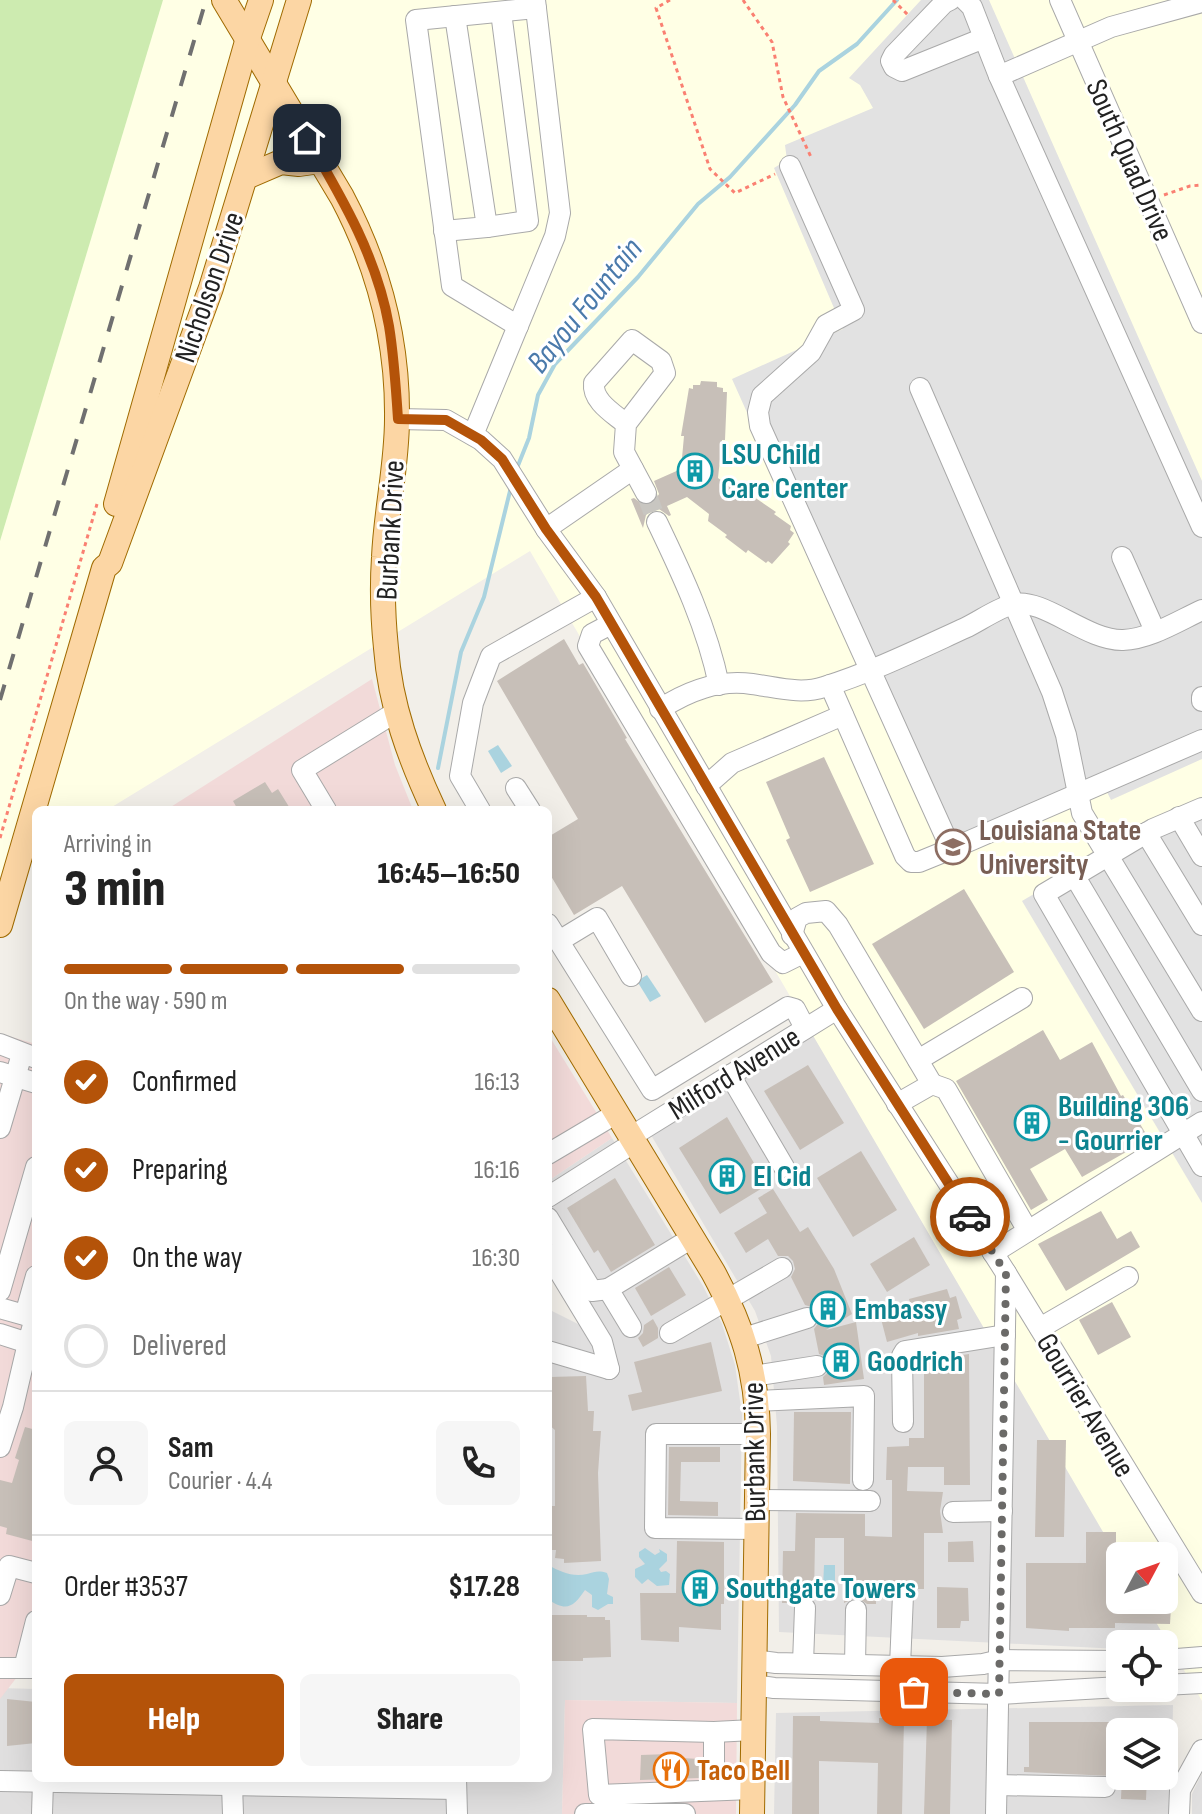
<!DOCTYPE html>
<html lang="en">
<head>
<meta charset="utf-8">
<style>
	body { margin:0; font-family:"Sofia Sans Condensed",sans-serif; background:#f6f6f6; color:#222; height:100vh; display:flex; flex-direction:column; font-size:30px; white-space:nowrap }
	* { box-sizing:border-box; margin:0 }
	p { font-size:26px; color:#767676 }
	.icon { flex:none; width:44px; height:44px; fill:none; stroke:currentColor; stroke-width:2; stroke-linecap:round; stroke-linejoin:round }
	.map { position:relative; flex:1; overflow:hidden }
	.sheet { position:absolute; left:32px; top:806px; width:520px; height:976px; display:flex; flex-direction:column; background:#fff; border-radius:12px; box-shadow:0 8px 32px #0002 }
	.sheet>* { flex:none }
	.needle { width:52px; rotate:49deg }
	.buttons { position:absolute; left:1106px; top:1542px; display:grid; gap:16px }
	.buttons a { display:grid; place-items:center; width:72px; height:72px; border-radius:12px; background:#fff; box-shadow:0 8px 32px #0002; font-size:40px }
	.pin { position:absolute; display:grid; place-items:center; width:68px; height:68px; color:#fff; margin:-34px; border-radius:16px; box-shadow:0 4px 12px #0006 }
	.courier { position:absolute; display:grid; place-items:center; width:80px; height:80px; margin:-40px; border:6px solid #b45309; border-radius:50%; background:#fff; color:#222; box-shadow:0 2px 10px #0007 }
	.headline em { font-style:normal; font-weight:800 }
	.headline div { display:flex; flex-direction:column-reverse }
	.headline { display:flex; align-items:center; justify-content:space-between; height:136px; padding:0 32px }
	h1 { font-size:52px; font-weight:800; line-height:60px }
	.bar { display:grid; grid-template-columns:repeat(4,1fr); gap:12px 8px; align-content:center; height:96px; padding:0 32px }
	.bar i { height:10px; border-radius:6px; background:#e0e0e0 }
	.bar .on { background:#b45309 }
	.bar p { grid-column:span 4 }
	.line { display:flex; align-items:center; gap:20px; padding:0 32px; border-top:2px solid #e0e0e0 }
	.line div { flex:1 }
	.round { display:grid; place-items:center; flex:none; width:84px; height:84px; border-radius:12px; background:#f6f6f6 }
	ol { padding:0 32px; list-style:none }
	li { display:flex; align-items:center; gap:24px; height:88px }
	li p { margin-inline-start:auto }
	li .icon { padding:8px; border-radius:50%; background:#b45309; color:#fff; stroke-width:4 }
	li:last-child { color:#767676 }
	li i { width:44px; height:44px; border:4px solid #e0e0e0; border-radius:50% }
	.primary-button { display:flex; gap:16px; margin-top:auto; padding:16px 32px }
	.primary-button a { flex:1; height:92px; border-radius:12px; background:#b45309; color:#fff; font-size:32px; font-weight:800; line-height:92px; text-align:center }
	.primary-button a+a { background:#f6f6f6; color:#222 }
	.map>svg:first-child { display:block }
	.residential { fill:#e0dfdf; fill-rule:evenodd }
	.commercial { fill:#f2dad9 }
	.education { fill:#ffffe5 }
	.grass { fill:#cdebb0 }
	.parking { fill:#e2e2e2 }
	.water { fill:#aad3df }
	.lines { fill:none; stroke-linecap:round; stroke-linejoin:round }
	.stream { stroke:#aad3df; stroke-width:4 }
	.building { fill:#c7bfb8 }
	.minor-tunnel { stroke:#c8c6c1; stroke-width:20; stroke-dasharray:20 10; stroke-linecap:butt }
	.minor-casing { stroke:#a9a9a9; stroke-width:22 }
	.major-casing { stroke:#a06b00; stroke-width:26 }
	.path { stroke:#fa8072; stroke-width:3; stroke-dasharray:4 4; stroke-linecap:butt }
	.minor { stroke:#fff; stroke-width:20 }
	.major { stroke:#fcd6a4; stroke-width:24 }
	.rail { stroke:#707070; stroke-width:4; stroke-dasharray:16 16; stroke-linecap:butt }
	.done { stroke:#6b6a68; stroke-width:8; stroke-dasharray:0 14.4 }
	.route { stroke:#b45309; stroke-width:10 }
	.labels { text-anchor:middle; stroke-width:6; stroke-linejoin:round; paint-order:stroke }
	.street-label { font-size:30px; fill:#222; stroke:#fff }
	.culture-label { font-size:30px; font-weight:bold; fill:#0d838f; stroke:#fff; text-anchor:start }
	.education-label { font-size:30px; font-weight:bold; fill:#785e54; stroke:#fff; text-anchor:start }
	.food-label { font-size:30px; font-weight:bold; fill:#c56008; stroke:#fff; text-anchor:start }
	.water-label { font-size:32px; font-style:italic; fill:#4a7aab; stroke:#fff }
</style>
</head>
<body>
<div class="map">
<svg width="1202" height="1814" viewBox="0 0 1202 1814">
	<rect width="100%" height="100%" fill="#f2efe9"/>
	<g class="residential">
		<path d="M837 1009 1202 1594V1653L1164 1651V1644H1120V1649L779 1632 777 1426 771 1356 755 1311 651 1135ZM1120 1556H1164V1600H1120Z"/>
		<path d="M612 1138 703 1286 722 1324 735 1365 742 1415 737 1703 565 1700 562 1814H0V1688L36 1689V1778H548V1309L610 1340 548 1235V1181Z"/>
		<path d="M1173 1705 1171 1814H774L776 1713ZM1120 1732H1164V1776H1120Z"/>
		<path d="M1202 1773V1814H1192V1794Z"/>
	</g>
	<g class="commercial">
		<path d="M372 679 395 765 413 810H166Z"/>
		<path d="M548 1034 612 1138 548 1181Z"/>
		<path d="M5 1035 36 1044V1669L24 1668 0 1699V1050Z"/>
		<path d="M565 1700 737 1703 736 1814H562Z"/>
	</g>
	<path class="education" d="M0 0H1202V1701L1143 1600H1164V1556H1120V1561L530 551 107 810H36V854L0 876Z"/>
	<path class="grass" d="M0 0H163L0 541Z"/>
	<g class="parking">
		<path d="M921 0H989L1202 481V759L1111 800 1105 788 947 860 732 379 843 329 774 168 787 160 785 145 873 108 860 85 849 78Z"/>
		<path d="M1202 801V1203L1022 901 1178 809Z"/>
	</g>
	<g class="water">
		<path d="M498 745 512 766 501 773 488 751Z"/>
		<path d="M647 975 661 996 650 1002 637 981Z"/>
		<path d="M645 1548 655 1555 660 1552 659 1549 667 1554V1561L659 1569 661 1572 666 1571 670 1574 669 1585 657 1586 648 1579 642 1584 635 1577V1569L645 1564 639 1557V1552Z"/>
		<path d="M548 1565C561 1572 572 1577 587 1574 595 1572 598 1570 607 1573L609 1579 607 1594 613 1597V1604H608L598 1610 592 1607V1595L585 1590C574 1606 567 1613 548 1599Z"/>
		<path d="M824 1565H835V1588L823 1587Z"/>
	</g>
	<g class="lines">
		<g class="stream">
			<path d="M517 468 529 438 538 395 555 364 638 277 698 204 730 177 795 105 819 71 857 44 897 0"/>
			<path d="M438 768 461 652 484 597 511 487"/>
		</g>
	</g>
	<g class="building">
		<path d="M701 381 717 382V387L723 388V392H727L725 440H722L718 478 732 488 734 485 753 499 754 497 776 512 774 514 791 526 790 530 794 533 788 542 790 544 772 564 768 561 766 563 748 550 746 553 725 537 727 535 708 521 709 514 687 497 667 506 671 515 669 516 659 509 651 511 646 515 643 528 631 499 634 498 645 506 653 504 659 494 654 481 681 469 684 436H681L689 388 693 389V385H700Z"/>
		<path d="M564 639 579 665 583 663 627 738 625 739 773 982 705 1023 622 886 574 915 548 871V837L578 819 497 681Z"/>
		<path d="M824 757 874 864 810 892 786 840 790 838 766 782Z"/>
		<path d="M265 782 272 793 278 789 291 810H238L233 801Z"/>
		<path d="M964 889 1014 972 924 1029 872 944Z"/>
		<path d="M1043 1030 1060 1060 1092 1042 1121 1096 1123 1095 1149 1139 1082 1177 1065 1149 1030 1169 1048 1200 1031 1210 956 1081Z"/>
		<path d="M808 1065 844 1123 800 1150 764 1091Z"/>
		<path d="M727 1117 754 1163 751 1165 764 1187 720 1214 679 1148Z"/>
		<path d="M861 1151 897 1210 853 1237 817 1178Z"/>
		<path d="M615 1178 655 1245 611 1272 598 1250 594 1253 567 1208Z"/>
		<path d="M773 1189 800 1232 808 1227 834 1269 852 1314 826 1330 856 1322 864 1379 824 1385 823 1377 829 1371 830 1365 827 1357 819 1354 814 1329 819 1322 820 1315 815 1308 805 1305 791 1277 795 1269 793 1261 788 1256H778L768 1239 746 1253 734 1233 767 1213 758 1198Z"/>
		<path d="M1101 1211 1117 1239 1131 1231 1140 1247 1066 1291 1038 1244Z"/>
		<path d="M914 1237 930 1265 887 1292 870 1264Z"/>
		<path d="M669 1267 686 1295 651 1316 635 1288Z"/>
		<path d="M947 1289 950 1298 956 1296 962 1318 957 1320 959 1329 918 1336V1333L887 1342 880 1315 911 1307 909 1299Z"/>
		<path d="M1112 1302 1131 1337 1098 1355 1079 1320Z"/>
		<path d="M653 1319 658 1328V1338L643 1347 638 1338 643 1333 644 1325Z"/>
		<path d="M711 1342 722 1391 632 1411 628 1395 642 1392 634 1362Z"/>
		<path d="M969 1354 970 1485H944V1467H908L907 1491 943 1492 940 1511 943 1533H924V1589H914L903 1582 892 1588H876V1604H867L857 1597 844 1603V1538H815L814 1599 805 1595 798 1597 793 1603H782L783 1551H795L796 1513 865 1514V1536L892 1537V1480H886L887 1447 909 1446V1438H924V1361Z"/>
		<path d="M586 1376 588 1411H594L593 1431H601L598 1473 601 1561 564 1563V1559L555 1558 556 1550H548V1506H555V1430L548 1424V1384L550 1377Z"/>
		<path d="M794 1412H851L850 1484 793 1481Z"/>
		<path d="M25 1427 36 1430V1542L6 1534 7 1528 0 1526V1480L12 1483 19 1460 15 1458Z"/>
		<path d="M1037 1440H1066L1064 1537H1035Z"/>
		<path d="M669 1447H720V1462H681L680 1501 718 1502V1516L668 1515Z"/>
		<path d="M1086 1532H1116V1600H1143V1606L1171 1607 1170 1624 1115 1623V1628H1069V1631L1026 1628V1563H1086Z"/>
		<path d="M677 1541 724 1542V1604H721V1630L679 1627V1642L641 1640 640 1593H676Z"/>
		<path d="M973 1541 974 1562H948V1542Z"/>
		<path d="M937 1587 968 1588 969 1621H961L960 1628H937Z"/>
		<path d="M548 1615H587V1617H605V1620H610L611 1657 583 1658V1661H551V1654H548Z"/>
		<path d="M7 1699 36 1702V1743L7 1746Z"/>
		<path d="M793 1716H820V1721L879 1723V1718L904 1719 902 1814H877L878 1763 819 1761V1814H792Z"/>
		<path d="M927 1719 952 1720 950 1814H924Z"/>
		<path d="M1029 1722H1112V1776L1024 1772V1767H1029Z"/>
		<path d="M669 1754H681V1758L700 1759V1778L640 1780 641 1755Z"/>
		<path d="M1122 1776H1147L1146 1800 1121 1799Z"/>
	</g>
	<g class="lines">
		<path class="minor-tunnel" d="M646 493 657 522"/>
		<g class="minor-casing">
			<g id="minor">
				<path d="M950 0 944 3 894 55 891 61 894 67 902 71 984 38"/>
				<path d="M965 0 972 7 999 76"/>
				<path d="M1060 0 1202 323"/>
				<path d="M1202 2 1111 27 999 76 1202 527"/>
				<path d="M790 166 854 310 826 325 811 352 762 396 758 412 760 426 951 849"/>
				<path d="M487 227 528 221 501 12"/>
				<path d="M444 231 487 227 455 16"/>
				<path d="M518 326 452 286 416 20 536 8"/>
				<path d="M920 388 1052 692 1066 735 1082 813 1202 1011"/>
				<path d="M398 419 446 420 481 440 502 459 546 529 596 597 837 1009 1006 1273 1202 1593"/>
				<path d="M626 424C613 413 592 401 594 383L632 340 661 361 665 373 626 424 624 452 646 493"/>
				<path d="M473 435 555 236 560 213 535 0"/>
				<path d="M657 522C682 574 707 627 719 685"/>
				<path d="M546 529 633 469"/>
				<path d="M1122 557 1155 631"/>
				<path d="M611 624 592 634 588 646 771 953 783 963 803 953"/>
				<path d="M830 685 905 856 911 862H919L951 849 1202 740"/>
				<path d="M1202 697V701"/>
				<path d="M660 709C688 691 718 679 752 684 776 687 800 695 824 687 872 672 919 649 965 628 978 622 1001 606 1014 604 1044 598 1087 641 1123 640 1150 639 1178 621 1202 610"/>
				<path d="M706 786 732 763 843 715"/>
				<path d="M516 788 530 810"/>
				<path d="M1202 808 1153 829 1044 894 1202 1166"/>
				<path d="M326 810 302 770 396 712"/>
				<path d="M480 810 460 776 473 703 491 656 596 597"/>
				<path d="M1179 817 1202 856"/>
				<path d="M1146 833 1202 925"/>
				<path d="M1074 875 1202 1091"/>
				<path d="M548 924 652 1090 788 1007 795 1009 805 1028"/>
				<path d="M792 935 797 918 806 913 826 911 838 925 932 1084"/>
				<path d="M559 941 597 918 631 976"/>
				<path d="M0 1044 36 1058"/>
				<path d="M918 1060 1022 998"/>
				<path d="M0 1072 36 1083"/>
				<path d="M730 1075 784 1167"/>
				<path d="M897 1104 932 1084 946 1089 1028 1231"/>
				<path d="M0 1128 22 1054"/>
				<path d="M632 1136 837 1009"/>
				<path d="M548 1154 617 1113"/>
				<path d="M548 1197 635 1142"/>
				<path d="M548 1218 592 1291 608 1289"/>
				<path d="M548 1253 602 1342 609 1369"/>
				<path d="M993 1253 1202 1122"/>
				<path d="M0 1291 36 1167"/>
				<path d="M0 1308 35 1318 28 1343 0 1334"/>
				<path d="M25 1315 36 1276"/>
				<path d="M631 1327 608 1289 692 1238"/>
				<path d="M1040 1328 1128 1277"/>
				<path d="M670 1333 782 1268"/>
				<path d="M744 1338 807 1318"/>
				<path d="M548 1351 609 1369"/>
				<path d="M754 1376 817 1366"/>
				<path d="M757 1401 864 1396 863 1480"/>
				<path d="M903 1422 902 1356 905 1351 1005 1335"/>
				<path d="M0 1447 13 1407 28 1343"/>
				<path d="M757 1500 870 1501"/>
				<path d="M953 1512 1002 1511"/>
				<path d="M757 1529 655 1528 656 1434H758"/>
				<path d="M0 1595 9 1566 36 1573"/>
				<path d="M754 1660 776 1663 942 1667 983 1664 1000 1660 1120 1661"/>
				<path d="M1164 1660 1202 1657"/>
				<path d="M803 1663 805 1608"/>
				<path d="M855 1665 856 1610"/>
				<path d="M900 1666 903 1595"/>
				<path d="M0 1668H36"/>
				<path d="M24 1668 36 1621"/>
				<path d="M754 1685 774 1688 999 1694 1120 1687"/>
				<path d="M1164 1685 1202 1683"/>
				<path d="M714 1732V1790"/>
				<path d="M456 1778 457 1814"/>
				<path d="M0 1781 456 1789"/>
				<path d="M232 1785 233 1814"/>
				<path d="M997 1785 1105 1787"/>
				<path d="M752 1789 599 1795 593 1729 714 1732 753 1730"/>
				<path d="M42 1814 43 1782"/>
				<path d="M585 1814H685"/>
				<path d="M996 1814 1006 1273"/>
				<path d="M1179 1814 1180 1790 1202 1750"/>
			</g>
		</g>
		<g class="major-casing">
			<g id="major">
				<path d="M224 0 342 197C378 265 398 341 397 419 397 465 386 511 384 557 382 587 383 619 386 648 390 705 410 759 434 810"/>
				<path d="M246 177 281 162 299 164 320 161"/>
				<path d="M116 504 248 38 261 0"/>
				<path d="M0 925 104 568 110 563 211 288 299 0"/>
				<path d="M548 1000 713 1272C743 1327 757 1371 758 1434L752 1814"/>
			</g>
		</g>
		<g class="path">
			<path d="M670 0 656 8 710 169 735 193 775 174"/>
			<path d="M743 0 772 42 783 97 811 157"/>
			<path d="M893 0 910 17"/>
			<path d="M1164 195 1190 186 1202 185"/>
			<path d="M0 838 97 504"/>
		</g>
		<use href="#minor" class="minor"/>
		<use href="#major" class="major"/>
		<path class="rail" d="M0 700 206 0"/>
	</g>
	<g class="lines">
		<path class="done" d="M914 1692 999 1694 1006 1273 970 1217"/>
		<path class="route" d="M307 138C342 198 377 257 389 326 394 357 396 388 398 419L446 420 481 440 502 459 546 529 596 597 837 1009 970 1217"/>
	</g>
	<defs>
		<g id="building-ring" transform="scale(1.8)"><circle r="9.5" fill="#fff" stroke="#0f9aa8" stroke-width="1.5"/><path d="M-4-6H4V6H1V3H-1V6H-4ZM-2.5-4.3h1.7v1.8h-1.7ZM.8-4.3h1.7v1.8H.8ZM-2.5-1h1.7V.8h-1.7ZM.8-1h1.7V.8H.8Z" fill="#0f9aa8"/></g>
		<g id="university-ring" transform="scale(1.8)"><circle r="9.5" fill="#fff" stroke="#8d6e63" stroke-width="1.5"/><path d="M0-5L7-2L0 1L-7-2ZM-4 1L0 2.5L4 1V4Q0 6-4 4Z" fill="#8d6e63"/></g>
		<g id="restaurant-ring" transform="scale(1.8)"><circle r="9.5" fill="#fff" stroke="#e8710a" stroke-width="1.5"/><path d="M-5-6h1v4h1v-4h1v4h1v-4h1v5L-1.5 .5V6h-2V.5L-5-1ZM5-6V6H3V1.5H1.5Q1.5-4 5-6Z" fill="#e8710a"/></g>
	</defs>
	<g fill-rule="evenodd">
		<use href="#building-ring" x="695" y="471"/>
		<use href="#university-ring" x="953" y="847"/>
		<use href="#building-ring" x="1032" y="1123"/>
		<use href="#building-ring" x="727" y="1176"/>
		<use href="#building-ring" x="828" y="1309"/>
		<use href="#building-ring" x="841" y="1361"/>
		<use href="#building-ring" x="700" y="1588"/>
		<use href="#restaurant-ring" x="671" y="1770"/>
	</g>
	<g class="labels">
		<g class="street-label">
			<text transform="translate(1130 160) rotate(66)" y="10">South Quad Drive</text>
			<text transform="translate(209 287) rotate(-71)" y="10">Nicholson Drive</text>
			<text transform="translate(390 530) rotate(-87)" y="10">Burbank Drive</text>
			<text transform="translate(734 1073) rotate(-32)" y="10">Milford Avenue</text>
			<text transform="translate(1086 1405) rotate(59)" y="10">Gourrier Avenue</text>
			<text transform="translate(754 1452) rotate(-91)" y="10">Burbank Drive</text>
		</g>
		<g class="culture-label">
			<text x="721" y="464">LSU Child<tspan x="721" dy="34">Care Center</tspan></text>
			<text x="1058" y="1116">Building 306<tspan x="1058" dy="34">- Gourrier</tspan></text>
			<text x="753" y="1186">El Cid</text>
			<text x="854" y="1319">Embassy</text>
			<text x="867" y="1371">Goodrich</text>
			<text x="726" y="1598">Southgate Towers</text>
		</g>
		<g class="education-label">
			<text x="979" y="840">Louisiana State<tspan x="979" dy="34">University</tspan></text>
		</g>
		<g class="food-label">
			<text x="697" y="1780">Taco Bell</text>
		</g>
		<g class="water-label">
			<text transform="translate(584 305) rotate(-51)" y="11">Bayou Fountain</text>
		</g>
	</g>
</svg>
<div class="buttons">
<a><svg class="needle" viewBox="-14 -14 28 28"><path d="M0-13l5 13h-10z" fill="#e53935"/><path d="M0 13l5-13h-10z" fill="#767676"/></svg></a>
<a><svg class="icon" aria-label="locate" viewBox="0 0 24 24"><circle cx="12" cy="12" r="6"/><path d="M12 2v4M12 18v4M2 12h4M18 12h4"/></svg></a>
<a><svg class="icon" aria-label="layers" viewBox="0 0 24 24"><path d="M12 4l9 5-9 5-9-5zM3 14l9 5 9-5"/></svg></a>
</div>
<div class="pin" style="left:914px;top:1692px;background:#ea580c"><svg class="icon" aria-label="bag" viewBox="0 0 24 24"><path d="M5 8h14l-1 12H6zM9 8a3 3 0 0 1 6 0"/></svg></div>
<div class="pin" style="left:307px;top:138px;background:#1f2937"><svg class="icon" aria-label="home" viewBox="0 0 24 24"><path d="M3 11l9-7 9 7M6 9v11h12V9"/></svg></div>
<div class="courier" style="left:970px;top:1217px"><svg class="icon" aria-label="car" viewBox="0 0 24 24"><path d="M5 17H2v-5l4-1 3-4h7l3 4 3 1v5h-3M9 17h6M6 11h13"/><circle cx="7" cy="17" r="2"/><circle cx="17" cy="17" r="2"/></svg></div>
<section class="sheet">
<div class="headline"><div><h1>3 min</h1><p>Arriving in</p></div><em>16:45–16:50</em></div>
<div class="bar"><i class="on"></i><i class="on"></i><i class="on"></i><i></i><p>On the way · 590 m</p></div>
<ol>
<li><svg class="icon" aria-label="check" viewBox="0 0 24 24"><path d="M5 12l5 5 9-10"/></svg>Confirmed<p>16:13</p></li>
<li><svg class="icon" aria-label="check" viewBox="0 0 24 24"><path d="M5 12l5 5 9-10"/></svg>Preparing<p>16:16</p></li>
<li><svg class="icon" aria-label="check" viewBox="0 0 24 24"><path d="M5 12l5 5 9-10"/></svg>On the way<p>16:30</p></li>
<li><i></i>Delivered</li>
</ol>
<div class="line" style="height:144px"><a class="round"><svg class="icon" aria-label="person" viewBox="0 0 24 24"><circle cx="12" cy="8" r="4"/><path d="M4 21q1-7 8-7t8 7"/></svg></a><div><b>Sam</b><p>Courier · 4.4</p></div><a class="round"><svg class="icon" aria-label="phone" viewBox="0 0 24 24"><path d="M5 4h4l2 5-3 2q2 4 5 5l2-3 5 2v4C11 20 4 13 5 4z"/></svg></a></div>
<div class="line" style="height:104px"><div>Order #3537</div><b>$17.28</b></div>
<div class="primary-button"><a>Help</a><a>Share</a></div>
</section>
</div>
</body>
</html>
